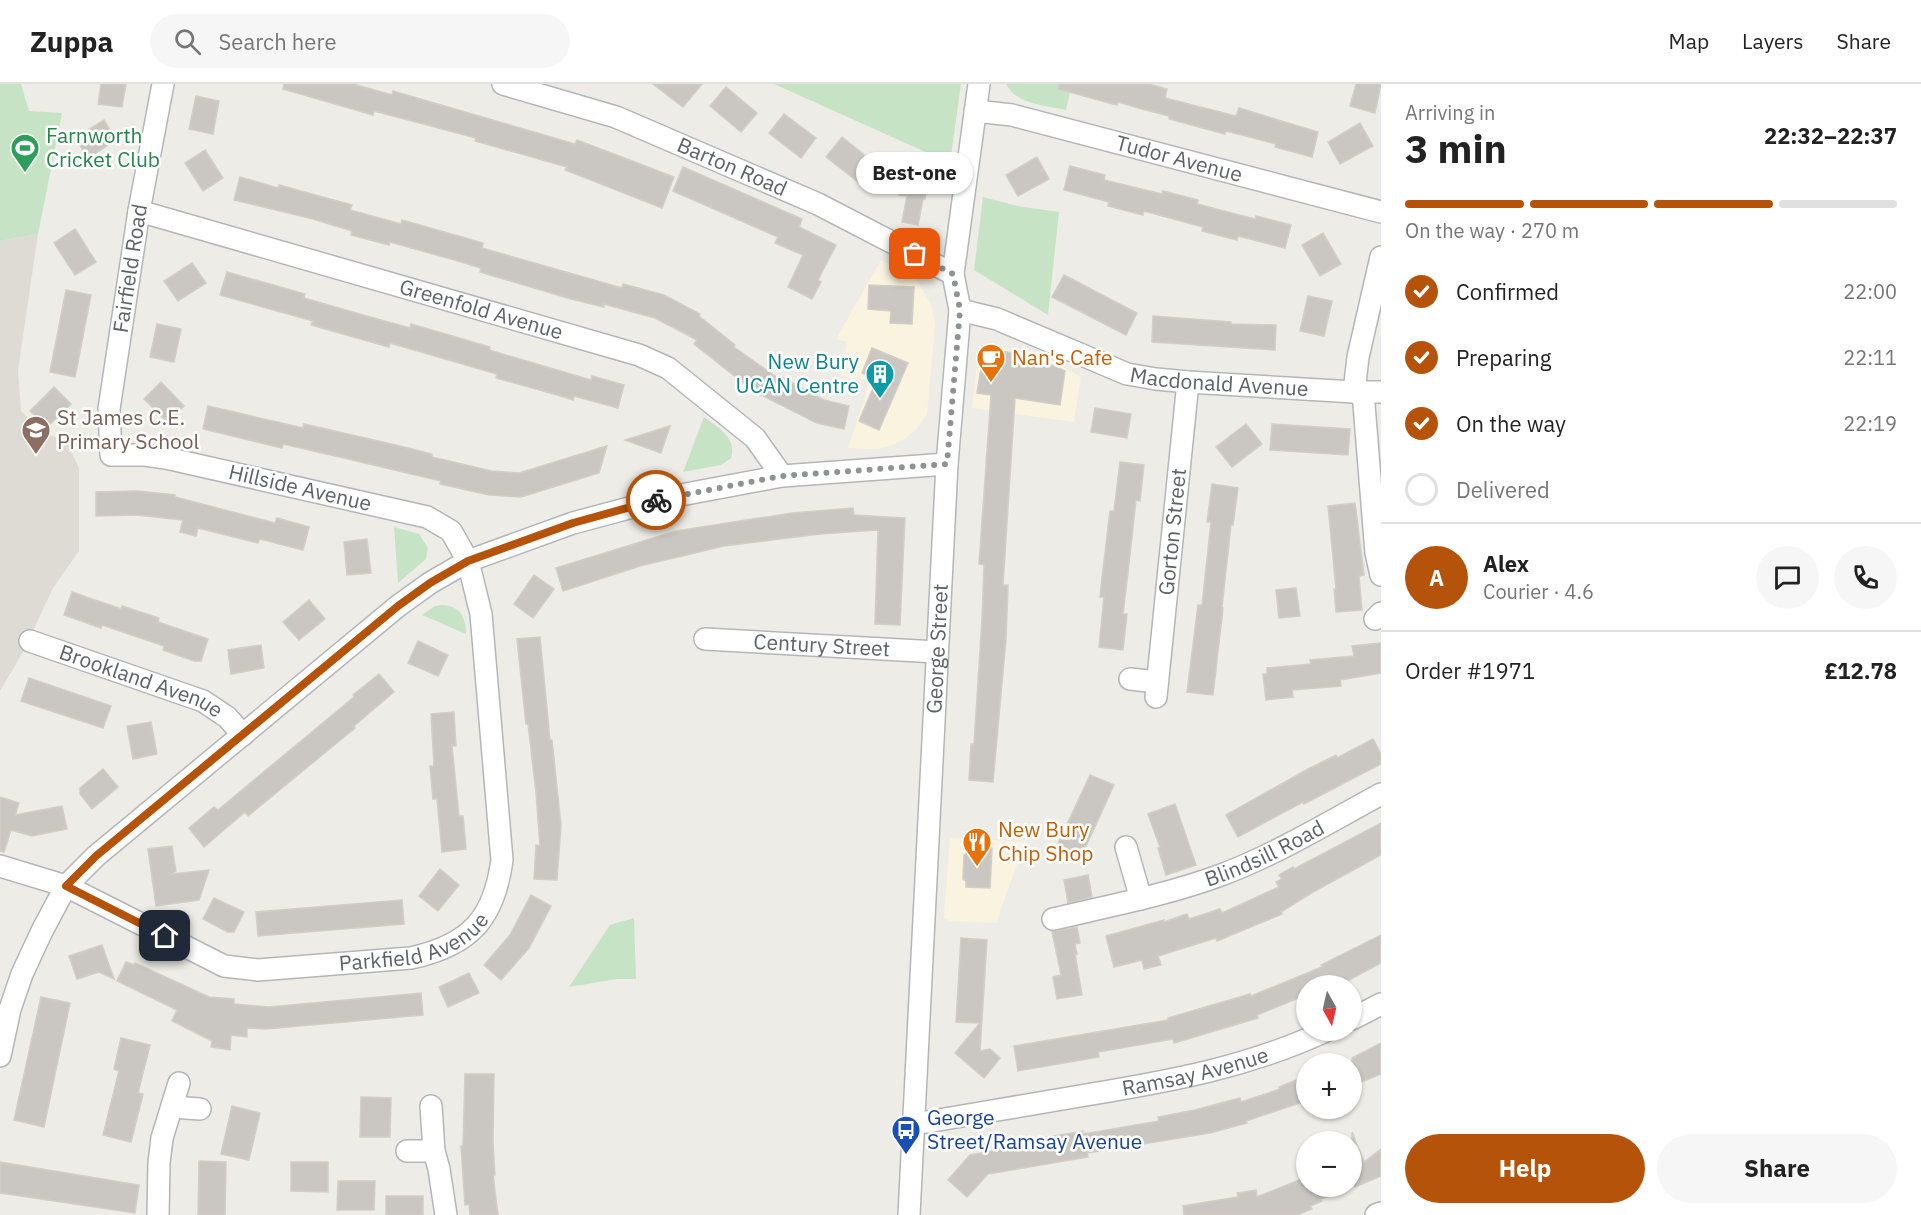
<!DOCTYPE html>
<html lang="en">
<head>
<meta charset="utf-8">
<style>
	body { margin:0; font-family:"IBM Plex Sans",sans-serif; background:#f6f6f6; color:#222; height:100vh; display:flex; flex-direction:column; font-size:22px; white-space:nowrap }
	* { box-sizing:border-box; margin:0 }
	p { font-size:20px; color:#767676 }
	.icon { flex:none; width:33px; height:33px; fill:none; stroke:currentColor; stroke-width:2; stroke-linecap:round; stroke-linejoin:round }
	.map { position:relative; flex:1; overflow:hidden }
	.side { display:flex; flex-direction:column; background:#fff; width:540px }
	.side>* { flex:none }
	.needle { width:39px; rotate:172deg }
	.controls { position:absolute; left:1296px; top:891px; display:grid; gap:12px }
	.controls a { display:grid; place-items:center; width:66px; height:66px; border-radius:50%; background:#fff; box-shadow:0 2px 4px #0004; font-size:30px }
	.pin { position:absolute; display:grid; place-items:center; width:51px; height:51px; color:#fff; margin:-26px; border-radius:12px; box-shadow:0 3px 9px #0006 }
	.courier { position:absolute; display:grid; place-items:center; width:60px; height:60px; margin:-30px; border:4px solid #b45309; border-radius:50%; background:#fff; color:#222; box-shadow:0 2px 8px #0007 }
	.bubble { position:absolute; height:42px; border-radius:21px; background:#fff; box-shadow:0 2px 4px #0004; font-size:20px; font-weight:700; line-height:42px; text-align:center }
	.overview em { font-style:normal; font-weight:700 }
	.overview div { display:flex; flex-direction:column-reverse }
	.overview { display:flex; align-items:center; justify-content:space-between; height:102px; padding:0 24px }
	h1 { font-size:39px; font-weight:700; line-height:45px }
	.bar { display:grid; grid-template-columns:repeat(4,1fr); gap:9px 6px; align-content:center; height:72px; padding:0 24px }
	.bar i { height:8px; border-radius:4px; background:#e0e0e0 }
	.bar .current { background:#b45309 }
	.bar p { grid-column:span 4 }
	.line { display:flex; align-items:center; gap:15px; padding:0 24px; border-top:2px solid #e0e0e0 }
	.line div { flex:1 }
	.round { display:grid; place-items:center; flex:none; width:63px; height:63px; border-radius:32px; background:#f6f6f6 }
	ol { padding:0 24px; list-style:none }
	li { display:flex; align-items:center; gap:18px; height:66px }
	li p { margin-inline-start:auto }
	li .icon { padding:6px; border-radius:50%; background:#b45309; color:#fff; stroke-width:4 }
	li:last-child { color:#767676 }
	li i { width:33px; height:33px; border:3px solid #e0e0e0; border-radius:50% }
	.primary-button { display:flex; gap:12px; margin-top:auto; padding:12px 24px }
	.primary-button a { flex:1; height:69px; border-radius:36px; background:#b45309; color:#fff; font-size:24px; font-weight:700; line-height:69px; text-align:center }
	.primary-button a+a { background:#f6f6f6; color:#222 }
	header { display:flex; align-items:center; gap:36px; box-sizing:border-box; height:84px; padding:0 30px; background:#fff; border-bottom:2px solid #e0e0e0 }
	header strong { font-size:28px }
	nav { display:flex; gap:33px; margin-inline-start:auto; font-size:21px }
	.search { width:420px; height:54px; background:#f6f6f6; display:flex; align-items:center; gap:15px; box-sizing:border-box; padding:0 21px; border-radius:33px; color:#767676; font-size:22px }
	main { display:flex; flex:1; min-height:0 }
	.map>svg:first-child { display:block }
	.commercial { fill:#faf3df }
	.education { fill:#dedbd5 }
	.green { fill:#c7e3c6 }
	.building { fill:#cac7c3; stroke:#d2cec5; stroke-width:1.5 }
	.lines { fill:none; stroke-linecap:round; stroke-linejoin:round }
	.street-casing { stroke:#b3b6b9; stroke-width:24 }
	.street { stroke:#fff; stroke-width:21 }
	.done { stroke:#909292; stroke-width:6; stroke-dasharray:0 10.8 }
	.route { stroke:#b45309; stroke-width:8 }
	.labels { text-anchor:middle; stroke-width:5; stroke-linejoin:round; paint-order:stroke }
	.leisure-label { font-size:21px; fill:#27864d; stroke:#fff; text-anchor:start }
	.street-label { font-size:21px; fill:#5e6165; stroke:#fff }
	.food-label { font-size:21px; fill:#c56008; stroke:#fff; text-anchor:start }
	.culture-label { font-size:21px; fill:#0d838f; stroke:#fff; text-anchor:end }
	.education-label { font-size:21px; fill:#785e54; stroke:#fff; text-anchor:start }
	.transit-label { font-size:21px; fill:#164399; stroke:#fff; text-anchor:start }
</style>
</head>
<body>
<header>
<strong>Zuppa</strong>
<div class="search"><svg class="icon" aria-label="search" viewBox="0 0 24 24"><circle cx="10" cy="10" r="6"/><path d="M15 15l6 6"/></svg>Search here</div>
<nav><a>Map</a><a>Layers</a><a>Share</a></nav>
</header>
<main>
<div class="map">
<svg width="1381" height="1131" viewBox="0 0 1381 1131">
	<rect width="100%" height="100%" fill="#eeece6"/>
	<g class="commercial">
		<path d="M881 176 915 193 932 222 935 242 927 330 917 344 905 355 892 361 878 365 848 364 870 297 841 292 847 258 836 255Z"/>
		<path d="M984 260 1043 272 1081 293 1074 338 972 324 979 263Z"/>
		<path d="M950 754 1025 758 996 839 950 837 944 834Z"/>
	</g>
	<path class="education" d="M38 150 18 286 21 327 44 349 66 357 79 384V467L53 504 23 568 0 607V157Z"/>
	<g class="green">
		<path d="M0 0H21L29 27 62 29 38 150 0 157Z"/>
		<path d="M774 0H961L950 79Z"/>
		<path d="M1006 0H1072L1066 26C1044 21 1017 21 1006 0Z"/>
		<path d="M983 113 1017 122 1059 128 1048 231 974 186Z"/>
		<path d="M704 333C717 343 738 354 731 374L721 381 683 388Z"/>
		<path d="M394 443 419 450 428 464 426 475 398 499Z"/>
		<path d="M442 521C460 522 466 533 466 550L422 531 435 522Z"/>
		<path d="M634 834 636 895H617L569 903 610 841Z"/>
	</g>
	<g class="building">
		<path d="M101 0H126L122 23 98 20Z"/>
		<path d="M284 0H353L392 11 393 7 575 60 577 56 674 93 662 124 565 86 567 83 475 57 476 54 431 42 374 27 373 31 283 5Z"/>
		<path d="M653 0H702L683 23Z"/>
		<path d="M1059 0H1149L1167 5 1165 14 1236 32 1239 24 1318 48 1312 73 1275 63 1276 60 1250 53 1226 47 1225 50 1169 35V32L1142 25 1118 18 1117 21 1058 5Z"/>
		<path d="M1356 0H1381L1375 29 1350 22Z"/>
		<path d="M726 3 757 29 741 48 710 22Z"/>
		<path d="M196 12 219 17 213 50 189 45Z"/>
		<path d="M784 30 816 54 801 74 769 49Z"/>
		<path d="M104 36 116 56 88 74 75 54Z"/>
		<path d="M1360 39 1373 62 1340 80 1328 58Z"/>
		<path d="M842 53 873 78 858 98 826 73Z"/>
		<path d="M205 66 223 94 203 107 185 79Z"/>
		<path d="M906 71 931 74 925 115H923L918 141 902 138 907 112 899 111Z"/>
		<path d="M1037 73 1049 95 1018 112 1006 91Z"/>
		<path d="M1070 82 1105 91 1104 96 1162 110 1163 107 1198 116 1197 120 1255 135 1256 132 1291 141 1285 164 1238 152 1237 156 1202 147 1203 143 1144 127 1143 131 1108 122 1109 118 1064 106Z"/>
		<path d="M683 83 802 135 799 143 836 161 818 196 821 198 812 215 788 203 803 171 775 159 778 153 673 107Z"/>
		<path d="M240 93 278 104 279 101 352 121 350 126 401 140 402 136 483 159 482 164 622 204 623 200 664 211 700 230 699 232 735 261 734 263 779 295 780 292 824 316 849 322 844 345 817 339 755 308 694 260 697 256 655 234 604 220V223L571 215 480 188 481 184 458 177 390 158 389 161 351 151 352 147 313 135 234 116Z"/>
		<path d="M75 145 96 178 75 191 54 159Z"/>
		<path d="M1323 149 1341 180 1320 192 1302 161Z"/>
		<path d="M192 179 206 199 178 217 164 197Z"/>
		<path d="M227 188 305 210 304 214 363 231 410 244 411 240 490 263 489 266 591 296 592 292 624 301 618 324 574 312 573 316 561 312 496 294 497 290 390 259 389 263 311 241 313 237 220 211Z"/>
		<path d="M1064 191 1137 229 1126 251 1052 213Z"/>
		<path d="M869 201 914 203 912 240 890 239 891 227 868 225Z"/>
		<path d="M66 206 91 211 75 293 50 288Z"/>
		<path d="M1308 212 1332 217 1324 252 1300 247Z"/>
		<path d="M1153 232 1231 238V240L1276 241 1275 266 1152 258Z"/>
		<path d="M157 240 181 245 174 278 150 273Z"/>
		<path d="M872 264 908 279 879 346 859 337 877 295 862 289Z"/>
		<path d="M984 264 1044 274 1043 277 1065 287 1060 321 1015 314 1003 501H1008L1006 555 993 698 969 696 971 660H974L982 536 984 481 979 480 991 311 977 309Z"/>
		<path d="M161 298 184 322 168 339 144 315Z"/>
		<path d="M54 303 71 320 47 343 30 327Z"/>
		<path d="M208 322 303 344 304 340 400 362 432 370V373L491 387 519 389 607 362 599 389 521 413 489 411 440 400 441 397 331 371 283 360 282 364 203 345Z"/>
		<path d="M1095 324 1131 330 1127 354 1091 348Z"/>
		<path d="M1246 340 1262 360 1232 383 1216 363Z"/>
		<path d="M1272 340 1350 345 1348 371 1270 366Z"/>
		<path d="M670 342 661 369 625 356Z"/>
		<path d="M1120 378 1144 381 1140 417 1136 416 1127 497 1123 530H1127L1123 566 1099 563 1104 513H1100L1102 494 1110 427H1114Z"/>
		<path d="M1212 400 1238 404 1233 441H1231L1222 523 1223 524 1213 611 1187 608 1198 521H1202L1211 438H1207Z"/>
		<path d="M138 407 175 411V413L275 439 277 434 309 443 303 466 260 455 258 459 198 444 196 452 180 448 183 436 136 431 96 432V408Z"/>
		<path d="M1355 419 1364 491 1359 492 1362 526 1336 528 1334 505H1336L1328 422Z"/>
		<path d="M853 424 854 431 905 434 900 541 875 540 878 446 820 450 724 462 640 482 563 507 556 484 676 447 792 429Z"/>
		<path d="M367 455 371 489 347 491 344 458Z"/>
		<path d="M534 491 554 505 533 534 514 520Z"/>
		<path d="M1296 504 1300 532 1279 534 1276 506Z"/>
		<path d="M72 508 121 525 122 522 159 534 158 538 208 555 201 577H194L163 566 164 562 102 541 101 544 64 531Z"/>
		<path d="M309 516 325 535 299 556 283 538Z"/>
		<path d="M540 553 550 656H552L561 741 557 796 534 795 536 761 540 762 536 709 528 640H526L517 555Z"/>
		<path d="M418 557 448 571 438 592 408 579Z"/>
		<path d="M1381 559V589L1340 596 1341 602 1292 606 1293 613 1266 616 1263 590H1267V584L1311 580 1310 576 1354 572 1352 562Z"/>
		<path d="M261 561 264 584 231 590 228 566Z"/>
		<path d="M379 590 394 608 354 642 355 644 248 732 245 728 204 763 189 744 214 723 218 726 354 613 353 611Z"/>
		<path d="M29 594 111 622 103 644 21 617Z"/>
		<path d="M454 628 456 662H452L459 732H463L466 765 442 768 437 715H433L430 682H434L431 630Z"/>
		<path d="M151 638 157 670 133 675 127 642Z"/>
		<path d="M1373 655 1381 670V680L1304 720 1303 718 1238 753 1226 731 1308 685 1336 671 1337 674Z"/>
		<path d="M103 685 118 703 92 725 80 710V704Z"/>
		<path d="M1090 691 1114 701 1082 771 1058 760Z"/>
		<path d="M0 713 19 719 15 731 62 722 67 745 32 752 11 746 4 768 0 767Z"/>
		<path d="M1175 720 1196 781 1166 791 1158 764 1160 763 1148 730Z"/>
		<path d="M1381 739V771L1313 808 1281 828 1282 830 1217 857 1216 854 1158 872 1161 881 1144 885 1142 876 1114 883 1106 852 1164 836V838L1187 830 1189 835 1220 825 1222 829 1279 803 1276 798 1282 795 1279 791 1293 783 1294 785Z"/>
		<path d="M172 762 176 787 172 790 209 786 199 816 156 822 148 765Z"/>
		<path d="M968 763 992 764 990 804 966 803V797L963 795 964 771 967 769Z"/>
		<path d="M440 785 459 801 438 827 419 812Z"/>
		<path d="M1088 791 1092 813 1068 819 1064 796Z"/>
		<path d="M531 811 551 822 529 864 501 896 484 881 510 851Z"/>
		<path d="M214 814 244 828 234 848H228L203 835Z"/>
		<path d="M402 816 404 840 258 852 256 828Z"/>
		<path d="M1077 843 1080 859 1075 860 1077 870H1075L1082 911 1057 915 1053 893 1061 891 1052 847Z"/>
		<path d="M1381 851V879L1338 902H1306V911L1257 931 1258 934 1174 959 1173 955 1098 968 1099 973 1018 987 1014 962 1168 936V934L1250 910 1251 912 1322 883 1321 881Z"/>
		<path d="M961 854 987 856 980 967 990 965 1000 974 984 994 955 969 980 939 956 938Z"/>
		<path d="M102 861 114 895 99 888 77 895 69 872Z"/>
		<path d="M126 878 134 881 135 879 209 913 234 915V920L269 923 421 909 423 931 266 945 247 944V953L231 951 230 966 211 963 212 957 172 937 177 926 117 897Z"/>
		<path d="M469 889 479 909 448 923 439 903Z"/>
		<path d="M41 913 70 919 44 1043 14 1036Z"/>
		<path d="M121 954 150 961 138 1009 143 1010 131 1058 103 1051 119 987 114 985Z"/>
		<path d="M1381 959V990L1352 1002V974Z"/>
		<path d="M465 990H494L493 1058 495 1091H493L498 1131H470L469 1120 465 1121 461 1062H463Z"/>
		<path d="M1306 992V1017L1246 1037 1247 1039 1210 1049 1087 1069 1088 1073 988 1090 967 1113 948 1096 970 1071 1003 1065 1002 1061 1083 1047 1084 1050 1159 1037 1158 1033 1195 1026 1240 1014 1241 1018 1280 1005 1279 1003Z"/>
		<path d="M361 1013 391 1014 390 1053H360Z"/>
		<path d="M232 1022 260 1029 249 1076 221 1070Z"/>
		<path d="M1352 1048 1364 1078 1381 1065V1092L1355 1103 1352 1094Z"/>
		<path d="M199 1077 226 1078 225 1131H198Z"/>
		<path d="M0 1078 139 1101 135 1129 0 1109Z"/>
		<path d="M291 1078H328V1108L291 1107Z"/>
		<path d="M1306 1093V1102H1350V1104L1321 1115 1322 1117 1310 1122 1312 1125 1297 1131H1184L1183 1122 1238 1113 1237 1109 1256 1106 1257 1113Z"/>
		<path d="M338 1097H375L374 1126H337Z"/>
		<rect x="386" y="1112" width="37" height="19"/>
	</g>
	<g class="lines">
		<g class="street-casing">
			<g id="street">
				<path id="s1" d="M503 0 616 33 818 120 953 190"/>
				<path id="s2" d="M975 27 1012 31 1381 128"/>
				<path id="s3" d="M139 127 639 271 668 284 755 354 782 392"/>
				<path id="s4" d="M960 226 997 235 1127 290 1156 295 1188 298 1354 308H1381"/>
				<path d="M1354 308 1358 273 1381 173"/>
				<path d="M1363 308 1376 469 1381 491"/>
				<path d="M1375 535 1381 529"/>
				<path id="s5" d="M705 555 937 568"/>
				<path id="s6" d="M30 557 203 617 227 633 243 651"/>
				<path d="M1130 595 1157 598"/>
				<path id="s7" d="M1156 613 1188 298"/>
				<path d="M1126 763 1141 815"/>
				<path id="s8" d="M0 782 66 802 224 882 258 886 411 874C470 861 494 835 502 776L481 530 468 477 451 447 427 433 166 374 145 371H111L109 325 139 127 163 0"/>
				<path id="s9" d="M1053 835C1109 822 1167 811 1221 791 1277 770 1329 738 1381 710"/>
				<path d="M1352 935 1381 920"/>
				<path d="M0 972 10 925 22 890 42 847 66 802 96 772 398 522 430 499 468 477 573 439 670 413 782 392 947 380"/>
				<path d="M431 1022 434 1067 439 1085 446 1131"/>
				<path d="M172 1023 200 1025"/>
				<path id="s10" d="M915 1040C972 1030 1029 1021 1086 1011 1171 997 1249 983 1328 946"/>
				<path d="M407 1067H434"/>
				<path d="M158 1131 159 1079 162 1054 179 999"/>
				<path id="s11" d="M909 1131 947 380 960 226 953 190 979 0"/>
				<path d="M1376 1131 1381 1129"/>
			</g>
		</g>
		<use href="#street" class="street"/>
	</g>
	<g class="lines">
		<path class="done" d="M656 416 782 392 947 380 960 226 953 190 915 170"/>
		<path class="route" d="M165 852 66 802 96 772 398 522 430 499 468 477 573 439 656 416"/>
	</g>
	<defs>
		<g id="stadium-pin" transform="scale(1.5)"><path d="M0 17L-7.5 6A9.5 9.5 0 1 1 7.5 6Z" fill="#2e9e5b" stroke="#fff"/><path d="M0-5a6.5 5 0 1 0 0 10a6.5 5 0 1 0 0-10ZM-3.5-1.8h7v3.6h-7Z" fill="#fff"/></g>
		<g id="cafe-pin" transform="scale(1.5)"><path d="M0 17L-7.5 6A9.5 9.5 0 1 1 7.5 6Z" fill="#e8710a" stroke="#fff"/><path d="M-5.5-4.5H6V0H3Q3 3.5 0 3.5H-2.5Q-5.5 3.5-5.5 0ZM3-3.2v2h1.7v-2ZM-6 4.5H4V6H-6Z" fill="#fff"/></g>
		<g id="building-pin" transform="scale(1.5)"><path d="M0 17L-7.5 6A9.5 9.5 0 1 1 7.5 6Z" fill="#0f9aa8" stroke="#fff"/><path d="M-4-6H4V6H1V3H-1V6H-4ZM-2.5-4.3h1.7v1.8h-1.7ZM.8-4.3h1.7v1.8H.8ZM-2.5-1h1.7V.8h-1.7ZM.8-1h1.7V.8H.8Z" fill="#fff"/></g>
		<g id="school-pin" transform="scale(1.5)"><path d="M0 17L-7.5 6A9.5 9.5 0 1 1 7.5 6Z" fill="#8d6e63" stroke="#fff"/><path d="M0-5L7-2L0 1L-7-2ZM-4 1L0 2.5L4 1V4Q0 6-4 4Z" fill="#fff"/></g>
		<g id="restaurant-pin" transform="scale(1.5)"><path d="M0 17L-7.5 6A9.5 9.5 0 1 1 7.5 6Z" fill="#e8710a" stroke="#fff"/><path d="M-5-6h1v4h1v-4h1v4h1v-4h1v5L-1.5 .5V6h-2V.5L-5-1ZM5-6V6H3V1.5H1.5Q1.5-4 5-6Z" fill="#fff"/></g>
		<g id="bus-pin" transform="scale(1.5)"><path d="M0 17L-7.5 6A9.5 9.5 0 1 1 7.5 6Z" fill="#1a4fb4" stroke="#fff"/><path d="M-5-6H5V4H4V6H2V4H-2V6H-4V4H-5ZM-3.5-4V0h7V-4ZM-3.5 1.2v1.5H-2V1.2ZM2 1.2v1.5H3.5V1.2Z" fill="#fff"/></g>
	</defs>
	<g fill-rule="evenodd">
		<use href="#stadium-pin" x="25" y="64"/>
		<use href="#cafe-pin" x="991" y="274"/>
		<use href="#building-pin" x="880" y="290"/>
		<use href="#school-pin" x="36" y="346"/>
		<use href="#restaurant-pin" x="977" y="758"/>
		<use href="#bus-pin" x="906" y="1046"/>
	</g>
	<g class="labels">
		<g class="leisure-label">
			<text x="46" y="59">Farnworth<tspan x="46" dy="24">Cricket Club</tspan></text>
		</g>
		<g class="street-label">
			<text dy="7" stroke="none"><textPath href="#s2" startOffset="210">Tudor Avenue</textPath></text>
			<text dy="7" stroke="none"><textPath href="#s1" startOffset="244">Barton Road</textPath></text>
			<text dy="7" stroke="none"><textPath href="#s8" startOffset="1454">Fairfield Road</textPath></text>
			<text dy="7" stroke="none"><textPath href="#s3" startOffset="356">Greenfold Avenue</textPath></text>
			<text dy="7" stroke="none"><textPath href="#s4" startOffset="272">Macdonald Avenue</textPath></text>
			<text transform="translate(300 404) rotate(13)" y="7">Hillside Avenue</text>
			<text dy="7" stroke="none"><textPath href="#s7" startOffset="166">Gorton Street</textPath></text>
			<text dy="7" stroke="none"><textPath href="#s5" startOffset="117">Century Street</textPath></text>
			<text dy="7" stroke="none"><textPath href="#s11" startOffset="567">George Street</textPath></text>
			<text dy="7" stroke="none"><textPath href="#s6" startOffset="118">Brookland Avenue</textPath></text>
			<text dy="7" stroke="none"><textPath href="#s9" startOffset="222">Blindsill Road</textPath></text>
			<text dy="7" stroke="none"><textPath href="#s8" startOffset="441">Parkfield Avenue</textPath></text>
			<text dy="7" stroke="none"><textPath href="#s10" startOffset="285">Ramsay Avenue</textPath></text>
		</g>
		<g class="food-label">
			<text x="1012" y="281">Nan's Cafe</text>
			<text x="998" y="753">New Bury<tspan x="998" dy="24">Chip Shop</tspan></text>
		</g>
		<g class="culture-label">
			<text x="859" y="285">New Bury<tspan x="859" dy="24">UCAN Centre</tspan></text>
		</g>
		<g class="education-label">
			<text x="57" y="341">St James C.E.<tspan x="57" dy="24">Primary School</tspan></text>
		</g>
		<g class="transit-label">
			<text x="927" y="1041">George<tspan x="927" dy="24">Street/Ramsay Avenue</tspan></text>
		</g>
	</g>
</svg>
<div class="controls">
<a><svg class="needle" viewBox="-14 -14 28 28"><path d="M0-13l5 13h-10z" fill="#e53935"/><path d="M0 13l5-13h-10z" fill="#767676"/></svg></a>
<a>+</a>
<a>−</a>
</div>
<div class="pin" style="left:915px;top:170px;background:#ea580c"><svg class="icon" aria-label="bag" viewBox="0 0 24 24"><path d="M5 8h14l-1 12H6zM9 8a3 3 0 0 1 6 0"/></svg></div>
<div class="pin" style="left:165px;top:852px;background:#1f2937"><svg class="icon" aria-label="home" viewBox="0 0 24 24"><path d="M3 11l9-7 9 7M6 9v11h12V9"/></svg></div>
<div class="courier" style="left:656px;top:416px"><svg class="icon" aria-label="bike" viewBox="0 0 24 24"><circle cx="6" cy="16" r="4"/><circle cx="18" cy="16" r="4"/><path d="M6 16l4-8h5l3 8M10 8l3 8H6M13 5h3"/></svg></div>
<div class="bubble" style="left:856px;top:68px;width:117px">Best-one</div>
</div>
<section class="side">
<div class="overview"><div><h1>3 min</h1><p>Arriving in</p></div><em>22:32–22:37</em></div>
<div class="bar"><i class="current"></i><i class="current"></i><i class="current"></i><i></i><p>On the way · 270 m</p></div>
<ol>
<li><svg class="icon" aria-label="check" viewBox="0 0 24 24"><path d="M5 12l5 5 9-10"/></svg>Confirmed<p>22:00</p></li>
<li><svg class="icon" aria-label="check" viewBox="0 0 24 24"><path d="M5 12l5 5 9-10"/></svg>Preparing<p>22:11</p></li>
<li><svg class="icon" aria-label="check" viewBox="0 0 24 24"><path d="M5 12l5 5 9-10"/></svg>On the way<p>22:19</p></li>
<li><i></i>Delivered</li>
</ol>
<div class="line" style="height:108px"><b class="round" style="background:#b45309;color:#fff">A</b><div><b>Alex</b><p>Courier · 4.6</p></div><a class="round"><svg class="icon" aria-label="chat" viewBox="0 0 24 24"><path d="M4 5h16v11H9l-5 4z"/></svg></a><a class="round"><svg class="icon" aria-label="phone" viewBox="0 0 24 24"><path d="M5 4h4l2 5-3 2q2 4 5 5l2-3 5 2v4C11 20 4 13 5 4z"/></svg></a></div>
<div class="line" style="height:78px"><div>Order #1971</div><b>£12.78</b></div>
<div class="primary-button"><a>Help</a><a>Share</a></div>
</section>
</main>
</body>
</html>
